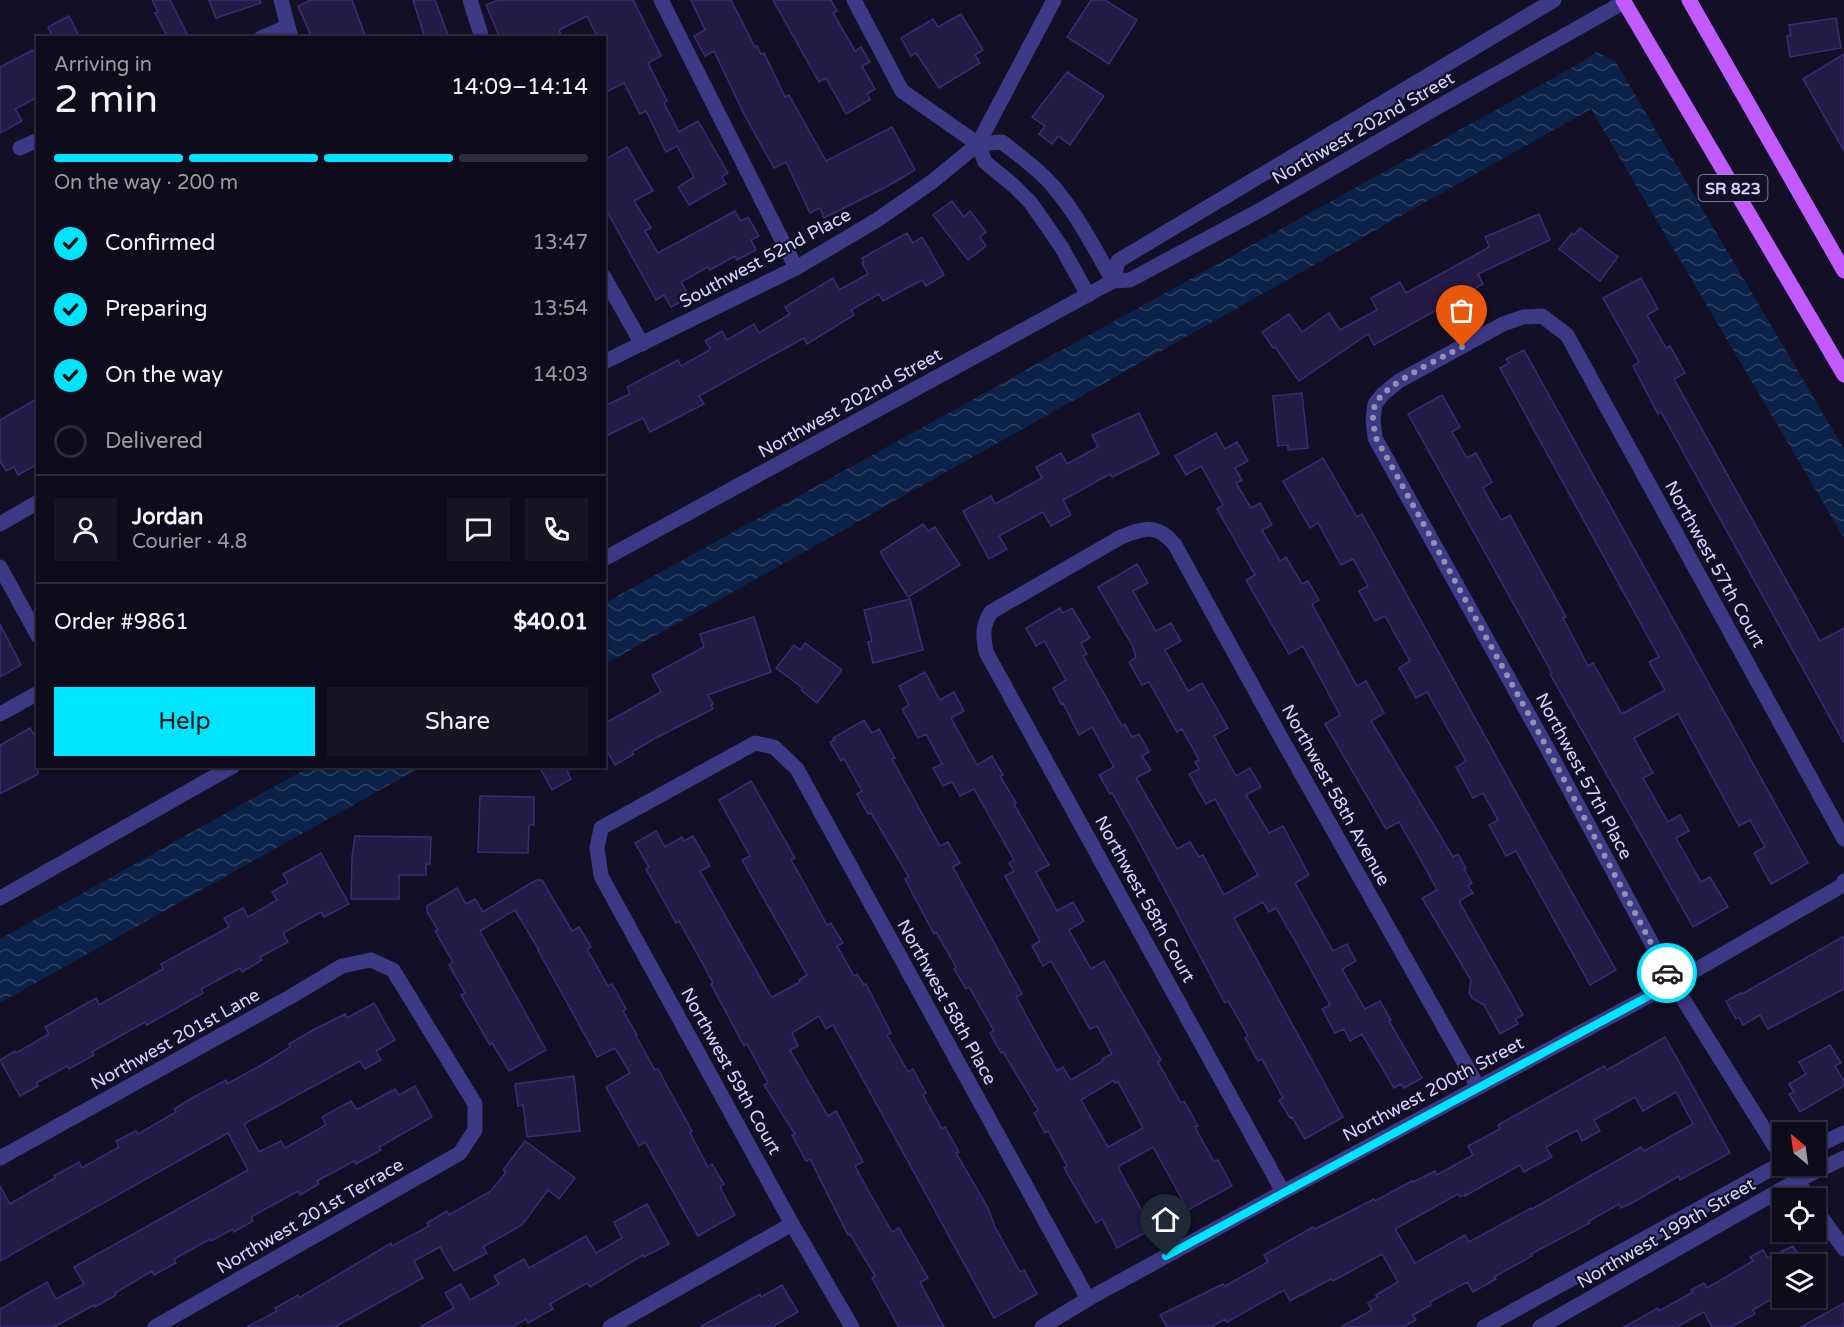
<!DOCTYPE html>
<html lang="en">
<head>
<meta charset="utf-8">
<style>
	body { margin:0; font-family:"Varela Round",sans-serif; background:#171425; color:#f1f3f6; height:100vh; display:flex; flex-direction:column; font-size:22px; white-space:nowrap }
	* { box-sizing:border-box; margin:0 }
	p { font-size:20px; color:#9b9ba3 }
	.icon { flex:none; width:33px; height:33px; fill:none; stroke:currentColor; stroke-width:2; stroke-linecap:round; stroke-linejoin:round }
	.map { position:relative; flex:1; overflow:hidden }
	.sheet { position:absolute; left:36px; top:36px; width:570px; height:732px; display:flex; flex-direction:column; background:#0e0b1c; border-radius:0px; box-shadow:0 2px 4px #0004,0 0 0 2px #2e2b3b }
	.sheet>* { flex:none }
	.needle { width:39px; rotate:331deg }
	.fabs { position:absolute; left:1772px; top:1122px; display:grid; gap:12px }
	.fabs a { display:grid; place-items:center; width:54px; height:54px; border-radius:0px; background:#0e0b1c; box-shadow:0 2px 4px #0004,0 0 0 2px #2e2b3b; font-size:30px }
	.pin { position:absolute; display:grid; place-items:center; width:51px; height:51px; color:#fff; margin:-62px -26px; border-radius:50% 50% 50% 0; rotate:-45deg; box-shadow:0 0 6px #0007 }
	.pin .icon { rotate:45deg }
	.courier { position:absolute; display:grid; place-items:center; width:60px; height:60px; margin:-30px; border:4px solid #00e5ff; border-radius:50%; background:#fff; color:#222; box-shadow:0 2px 8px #0007 }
	.overview em { font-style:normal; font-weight:600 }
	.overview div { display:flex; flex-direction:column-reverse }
	.overview { display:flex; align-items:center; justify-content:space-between; height:102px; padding:0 18px }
	h1 { font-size:39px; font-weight:600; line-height:45px }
	.bar { display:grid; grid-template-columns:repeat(4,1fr); gap:9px 6px; align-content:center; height:72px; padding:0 18px }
	.bar i { height:8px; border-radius:4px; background:#2e2b3b }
	.bar .active { background:#00e5ff }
	.bar p { grid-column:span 4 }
	.line { display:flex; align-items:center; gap:15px; padding:0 18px; border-top:2px solid #2e2b3b }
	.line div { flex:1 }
	.round { display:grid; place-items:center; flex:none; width:63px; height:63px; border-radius:0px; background:#171425 }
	ol { padding:0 18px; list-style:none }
	li { display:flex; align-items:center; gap:18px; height:66px }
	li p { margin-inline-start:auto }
	li .icon { padding:6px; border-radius:50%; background:#00e5ff; color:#111; stroke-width:4 }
	li:last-child { color:#9b9ba3 }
	li i { width:33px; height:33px; border:3px solid #2e2b3b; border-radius:50% }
	.primary-button { display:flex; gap:12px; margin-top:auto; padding:12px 18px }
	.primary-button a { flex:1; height:69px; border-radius:0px; background:#00e5ff; color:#111; font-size:24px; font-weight:600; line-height:69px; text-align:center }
	.primary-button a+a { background:#171425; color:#f1f3f6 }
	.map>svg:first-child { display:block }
	.water { fill:url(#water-waves) }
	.building { fill:#241b47; stroke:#3b2d73; stroke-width:1.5; fill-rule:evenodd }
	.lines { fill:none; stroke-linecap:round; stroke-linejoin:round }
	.minor { stroke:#3d3a85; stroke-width:15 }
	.major { stroke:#c25bff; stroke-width:15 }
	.done { stroke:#948fb3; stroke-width:6; stroke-dasharray:0 10.8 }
	.route { stroke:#00e5ff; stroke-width:8 }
	.labels { text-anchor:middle; stroke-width:4.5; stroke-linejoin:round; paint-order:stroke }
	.shield { fill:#130f26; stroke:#9e99be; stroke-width:1.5 }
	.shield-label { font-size:16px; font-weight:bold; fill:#d9d4ff }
	.street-label { font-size:18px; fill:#d9d4ff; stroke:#130f26 }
</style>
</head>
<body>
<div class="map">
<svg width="1844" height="1327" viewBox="0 0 1844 1327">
	<defs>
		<pattern id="water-waves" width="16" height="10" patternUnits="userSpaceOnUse" patternTransform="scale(1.5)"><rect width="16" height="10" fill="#0c2248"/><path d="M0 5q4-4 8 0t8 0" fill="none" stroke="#2f4163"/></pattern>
	</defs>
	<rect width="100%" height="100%" fill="#130f26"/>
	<g class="water">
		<path d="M1596 52 1615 61 1844 449V538L1591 109 605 664V603L1577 65Z"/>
		<path d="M311 766 421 767 0 1003V939Z"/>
	</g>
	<g class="building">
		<path d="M152 0H170L189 38H168L155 13 158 12Z"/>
		<path d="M209 0H260L261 3 216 18Z"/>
		<path d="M311 0H352L366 38H312L298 6Z"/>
		<path d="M413 0H435L449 38H425Z"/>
		<path d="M498 0H633L661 56 648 63 667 101 664 103 679 132 698 121 728 173 722 177 726 184 689 205 678 187 694 177 677 146 666 152 646 111 640 114 624 83 604 93V38H598L587 16 559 30 562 38H500L486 5Z"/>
		<path d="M691 0H731L755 47 757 46 761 54 764 53 785 97 789 95 826 161 892 127 915 170 888 186 824 218 820 208 810 213 786 162 774 168 745 116 714 51 705 56 694 36 705 30Z"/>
		<path d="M773 0H831L837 11 833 13 855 51 861 47 870 62 862 66 875 89 867 94 870 100 846 114 826 78 819 82Z"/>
		<path d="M1091 0H1105L1137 20 1109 64 1067 37Z"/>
		<path d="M961 14 983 50 975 55 980 63 939 88 916 53 911 56 901 38 933 19 938 27Z"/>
		<path d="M69 16 80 38H53L48 27Z"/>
		<path d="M1836 18 1841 48 1790 57 1787 36 1791 35 1789 25Z"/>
		<path d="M33 50 38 59V97L15 109 22 121 0 133V67Z"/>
		<path d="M1844 54V151L1803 79Z"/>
		<path d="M1067 72 1104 96 1070 145 1058 136 1052 144 1039 134 1045 126 1032 117Z"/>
		<path d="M627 147 653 191 634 201 651 228 645 231 658 253 735 211 741 221 748 217 759 236 751 240 756 250 737 260 735 256 710 270 708 267 681 282 690 297 671 307 664 295 656 300 604 206V160Z"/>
		<path d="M952 201 964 217 970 211 986 232 980 237 986 246 968 260 933 215Z"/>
		<path d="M1539 214 1550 240 1478 274 1483 284 1374 345 1368 334 1299 381 1275 347 1273 348 1262 332 1289 314 1302 332 1329 313 1340 330 1377 310 1371 298 1400 282 1406 293 1486 249 1489 246 1485 237Z"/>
		<path d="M1580 228 1618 257 1600 281 1559 249 1572 233 1574 235Z"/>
		<path d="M907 233 913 243 922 237 944 275 926 286 922 280 883 301 879 294 851 310 854 315 807 344 804 338 699 396 704 404 650 432 643 418 604 437V406L630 394 627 387 678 360 681 366 708 351 710 348 705 341 722 331 727 340 754 324 759 333 790 314 785 307 833 278 839 290 868 274 862 263 864 262 862 258Z"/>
		<path d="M1641 278 1658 309 1647 315 1666 348 1670 346 1685 373 1674 379 1820 641 1844 628V743L1661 412 1658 414 1633 366 1639 362 1603 298Z"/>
		<path d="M1524 350 1808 863 1771 884 1754 853 1765 847 1750 820 1739 826 1678 714 1634 738 1653 773 1643 778 1668 822 1680 815 1689 831 1676 838 1701 882 1710 877 1728 907 1693 927 1550 674 1552 673 1408 414 1442 395 1460 427 1452 432 1467 458 1476 453 1492 482 1483 488 1501 520 1510 515 1566 617 1563 618 1588 666 1593 663 1622 714 1665 690 1649 662 1659 657 1500 368 1509 363 1506 359Z"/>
		<path d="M1302 393 1308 448 1288 450V445L1278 446 1273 396Z"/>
		<path d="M38 398V464L18 475 14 467 6 471 0 461V420Z"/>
		<path d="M1139 413 1159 454 1112 477 1110 474 1063 500 1071 515 1051 526 1043 512 999 536 1007 549 989 559 963 511 991 496 995 504 1042 478 1036 467 1061 453 1067 464 1098 447 1092 435Z"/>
		<path d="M1216 433 1225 449 1237 442 1248 461 1235 468 1242 480 1236 483 1251 508 1260 503 1272 525 1262 530 1280 561 1286 557 1302 584 1308 581 1319 600 1312 604 1357 686 1366 681 1384 713 1371 721 1453 857 1458 854 1466 868 1464 869 1472 883 1468 886 1473 893 1459 901 1523 1015 1515 1019 1518 1024 1500 1034 1484 1005 1472 998 1469 993 1471 980 1422 898 1437 890 1422 862 1399 822 1386 829 1325 724 1340 715 1303 646 1289 654 1246 580 1255 575 1217 509 1223 505 1201 466 1186 475 1175 456Z"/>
		<path d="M1323 458 1357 517 1362 514 1549 852 1616 970 1590 985 1516 851 1506 856 1489 825 1498 820 1483 793 1473 798 1456 767 1466 761 1427 692 1416 698 1399 668 1410 661 1385 616 1375 621 1359 591 1368 586 1353 559 1341 565 1318 523 1310 528 1283 481Z"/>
		<path d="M923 524 928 531 935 527 960 565 908 597 880 552Z"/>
		<path d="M1137 564 1148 583 1133 591 1156 631 1171 623 1181 641 1165 650 1188 691 1202 683 1228 728 1214 736 1236 776 1250 768 1261 787 1246 795 1269 833 1283 826 1309 875 1295 883 1333 951 1347 944 1356 961 1342 969 1365 1009 1380 1001 1391 1020 1389 1021 1422 1078 1404 1088 1401 1084 1394 1088 1362 1034 1350 1041 1344 1029 1335 1033 1322 1009 1330 1005 1293 937 1276 908 1269 912 1263 902 1234 918 1343 1117 1305 1139 1292 1117 1290 1118 1279 1100 1283 1098 1262 1059 1258 1061 1245 1038 1248 1036 1228 1001 1225 1003 1140 843 1112 793 1110 794 1099 775 1114 767 1092 727 1079 735 1063 703 1061 704 1053 688 1066 680 1044 641 1036 646 1026 628 1060 608 1063 613 1072 608 1090 638 1081 643 1087 654 1083 656 1122 726 1125 724 1132 737 1139 734 1149 752 1142 756 1151 770 1136 778 1177 849 1190 842 1199 857 1203 855 1224 895 1258 875 1215 799 1206 804 1189 774 1199 769 1195 762 1199 760 1182 729 1177 732 1149 682 1142 685 1129 662 1136 657 1132 645 1098 587Z"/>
		<path d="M910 599 923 650 873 663 868 642 872 641 864 610Z"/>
		<path d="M754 617 771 672 708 695 713 704 711 705 713 709 654 739 632 752 634 754 615 765 604 746V724L661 692 652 675 704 647 700 634Z"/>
		<path d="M0 624 21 665 0 677Z"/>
		<path d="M805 643 842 670 817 703 801 690 803 688 776 668 794 645 800 650Z"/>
		<path d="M925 672 940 700 954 692 964 711 951 718 977 765 992 756 1003 775 1000 776 1016 803 1014 804 1049 865 1036 872 1057 911 1073 902 1084 921 1069 930 1091 969 1104 961 1161 1060 1158 1062 1181 1103 1184 1101 1198 1126 1195 1127 1214 1162 1218 1160 1232 1186 1188 1210 1153 1147 1119 1166V1169L1152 1229 1117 1248 1102 1219 1096 1223 1064 1168 1067 1166 1048 1131 1045 1133 1034 1113 1038 1110 1003 1052 1001 1053 990 1033 994 1031 969 987 966 989 954 969 956 967 936 932 934 934 905 879 909 877 871 813 868 814 857 794 862 791 844 759 841 761 830 742 834 740 833 738 864 720 872 733 879 729 895 758 892 759 940 846 948 842 960 863 953 867 1022 994 1016 997 1057 1071 1063 1067 1071 1080 1103 1061 1102 1059 1112 1054 1097 1026 1090 1029 1051 961 1043 966 1032 946 1040 941 1005 876 1014 871 1009 863 1014 860 974 789 960 796 952 782 943 786 933 768 942 764 926 734 918 738 902 709 909 705 899 686ZM1114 1080 1115 1083 1118 1082 1143 1128 1108 1147 1081 1100Z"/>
		<path d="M30 728 38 742V774L0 794V745Z"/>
		<path d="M539 766H565L571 779 552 790Z"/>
		<path d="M751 781 795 858 791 860 807 888 827 925 831 923 843 943 837 946 854 976 857 974 864 985 866 984 891 1033 887 1035 908 1072 913 1069 926 1093 923 1095 942 1129 945 1127 959 1152 956 1153 988 1208 995 1227 1020 1272 1024 1270 1037 1294 994 1318 833 1025 826 1029 819 1016 792 1033 798 1046 790 1050 828 1116 836 1111 863 1162 855 1166 869 1192 892 1232 899 1228 928 1278 920 1282 944 1327H899L872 1278 875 1276 850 1234 848 1235 810 1159 806 1161 792 1135 795 1134 764 1085 768 1083 747 1044 744 1046 711 984 713 983 700 959 679 921 676 923 646 869 649 867 635 843 656 831 665 847 682 837 684 841 693 836 710 866 700 871 770 995 772 997 800 982 799 980 807 975 742 860 750 856 719 800Z"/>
		<path d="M480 796 534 797V825H529L528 853 478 852Z"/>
		<path d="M355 836 431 837 430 864H426V875H399V899H351L352 857Z"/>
		<path d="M321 853 349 904 324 917 321 912 283 933 288 942 260 957 262 960 242 972 240 968 201 989 203 993 147 1025 145 1022 92 1052 94 1055 69 1069 67 1066 36 1083 38 1086 20 1096 0 1060 15 1051 16 1053 49 1034 45 1027 96 998 99 1005 163 969 161 964 229 927 224 918 243 908 248 917 277 900 272 892 288 883 283 874Z"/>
		<path d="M536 880H542L572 931 579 927 591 947 587 949 608 986 612 984 626 1009 623 1011 637 1035 636 1036 655 1070 658 1069 671 1093 692 1131 690 1133 708 1167 712 1164 724 1184 720 1187 735 1215 698 1236 645 1142 639 1146 606 1087 630 1073 615 1048 597 1057 538 950H539L515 910 480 931 546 1050 509 1071 492 1043 490 1045 461 995 465 993 449 965 453 962 435 931 438 930 427 912V906L457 888 466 904 475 899 483 912Z"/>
		<path d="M1844 936V989L1768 1029 1760 1015 1743 1025 1739 1017 1736 1019 1726 1001 1741 993 1742 994Z"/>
		<path d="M374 1003 395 1040 376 1051 381 1060 365 1069 360 1061 244 1124 259 1152 281 1141 285 1148 326 1125 322 1117 351 1101 356 1109H358L395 1089 399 1095 415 1086 432 1117 379 1147 381 1150 356 1164 354 1161 317 1181 319 1184 300 1195 298 1191 251 1217 253 1221 234 1232 233 1229 211 1241 210 1239 174 1259 176 1263 154 1275 152 1271 115 1293 116 1295 95 1307 94 1305 54 1327H0V1309L47 1282 56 1299 84 1284 74 1267 248 1170 228 1133 0 1261V1186L10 1204 55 1178 54 1176 79 1162 82 1168 119 1147 116 1141 136 1131 138 1134 176 1112 174 1109 194 1097 226 1080 227 1084 265 1063 290 1047 289 1044 313 1030 345 1014 347 1018Z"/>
		<path d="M1665 1037 1730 1153 1680 1180 1679 1176 1630 1204 1621 1208 1619 1204 1589 1221 1590 1223 1531 1254 1532 1256 1494 1277 1496 1279 1473 1292 1467 1282 1430 1302 1431 1305 1413 1315 1416 1320 1403 1327H1341L1372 1310 1368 1303 1378 1297 1376 1295 1398 1282 1382 1254 1333 1281 1331 1279 1290 1301 1284 1290 1227 1322 1225 1319 1211 1327H1167L1160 1315 1223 1284 1225 1286 1268 1262 1264 1255 1313 1227 1315 1229 1374 1199 1375 1201 1412 1181 1413 1182 1435 1171 1437 1175 1473 1155 1468 1146 1500 1129 1498 1125 1604 1066 1607 1070ZM1676 1092 1693 1124 1644 1151 1641 1147 1532 1209 1531 1208 1469 1242 1465 1235 1415 1263 1395 1229 1458 1194 1460 1197 1465 1194V1196L1520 1165 1524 1172 1552 1157 1546 1147 1577 1130 1582 1141 1600 1131 1594 1120 1635 1097 1643 1111Z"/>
		<path d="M1830 1045 1841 1063 1835 1066 1844 1081V1086L1800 1112 1789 1094 1794 1092 1789 1084 1806 1074 1799 1062Z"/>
		<path d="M574 1076 580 1131 527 1137 523 1105 518 1106 515 1084Z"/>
		<path d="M525 1141 575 1178 559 1199 548 1190 522 1225 483 1247 487 1253 454 1271 440 1247 414 1261 423 1278 335 1327H247L277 1311 275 1308 298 1295 299 1298 391 1243 392 1246 429 1226 427 1223 447 1211 449 1215 491 1191 506 1172 503 1170Z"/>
		<path d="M647 1204 669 1244 644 1257 643 1255 590 1287 587 1283 550 1304 553 1309 528 1323 526 1319 512 1327H420L454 1308 445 1293 461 1284 470 1300 499 1284 494 1276 524 1259 529 1268 586 1236 596 1253 622 1238 614 1222Z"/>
		<path d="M1793 1246 1804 1264H1782V1293L1753 1310 1755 1314 1731 1327H1712L1704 1312 1676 1327H1624L1658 1308 1659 1311 1693 1292 1691 1290 1704 1283 1707 1288 1753 1261 1750 1257 1763 1250 1768 1258Z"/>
		<path d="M782 1285 798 1312 772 1327H700L760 1294 761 1297Z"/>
		<path d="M1844 1303V1327H1801Z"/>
	</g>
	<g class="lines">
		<g class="minor">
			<path d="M281 0 291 38"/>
			<path d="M470 0 482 38"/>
			<path d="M661 0 796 268"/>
			<path d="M854 0 902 91 978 144 985 162 1014 186 1031 203 1062 248 1088 295"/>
			<path d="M261 38 287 27"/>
			<path d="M978 144 1002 142C1021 157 1042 172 1057 191 1079 218 1096 251 1113 281"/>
			<path d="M20 148 38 140"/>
			<path d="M604 277 642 344"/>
			<path d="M1113 281 1118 261 1554 0"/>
			<path d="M604 362 796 268 877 220 933 181 978 144 1054 0"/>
			<path d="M0 524 38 502"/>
			<path d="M604 559 1113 281 1130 280 1262 209 1436 108 1624 2"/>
			<path d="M0 567 38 636"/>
			<path d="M0 714 38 693"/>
			<path d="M0 898 233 766"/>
			<path d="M1815 1147 1844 1133"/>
			<path d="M0 1158 290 997 342 966 371 960 393 970 475 1104V1130L460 1153 155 1327"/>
			<path d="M1782 1158 1673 983 1545 744 1375 438 1373 419 1375 404 1383 394 1399 381 1503 324 1523 317 1542 316 1567 335 1844 839"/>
			<path d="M1787 1166 1809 1198"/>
			<path d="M1283 1192 986 652C983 636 982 626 991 612L1121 537C1145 527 1158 524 1175 545L1279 734 1478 1087"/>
			<path d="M1815 1208 1844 1249"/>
			<path d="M610 1327 792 1224"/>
			<path d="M852 1327 792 1224 601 876 597 848 601 828 755 743 774 747 797 769 1088 1299"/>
			<path d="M1042 1327 1088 1299 1283 1192 1673 983 1843 885 1844 881"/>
			<path d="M1484 1327 1782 1163"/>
			<path d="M1540 1327 1796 1181 1844 1158"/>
		</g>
		<g class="major">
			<path d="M1623 0 1844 375"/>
			<path d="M1689 0 1844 271"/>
		</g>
	</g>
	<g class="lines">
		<path class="done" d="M1462 347C1442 358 1383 384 1375 405 1371 415 1374 428 1376 438L1545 744 1667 973"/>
		<path class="route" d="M1166 1256 1673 983 1667 973"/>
	</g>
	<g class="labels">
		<rect class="shield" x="1698.5" y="175" width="69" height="26" rx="4.5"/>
		<g class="shield-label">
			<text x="1733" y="194">SR 823</text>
		</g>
		<g class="street-label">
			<text transform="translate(1363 128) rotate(-30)" y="6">Northwest 202nd Street</text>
			<text transform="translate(765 258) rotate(-28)" y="6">Southwest 52nd Place</text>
			<text transform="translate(850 403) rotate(-29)" y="6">Northwest 202nd Street</text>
			<text transform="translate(1715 564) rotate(61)" y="6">Northwest 57th Court</text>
			<text transform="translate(1584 776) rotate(62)" y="6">Northwest 57th Place</text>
			<text transform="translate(1336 795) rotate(61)" y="6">Northwest 58th Avenue</text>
			<text transform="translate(1145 899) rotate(61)" y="6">Northwest 58th Court</text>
			<text transform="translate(947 1002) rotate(61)" y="6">Northwest 58th Place</text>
			<text transform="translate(175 1039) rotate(-29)" y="6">Northwest 201st Lane</text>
			<text transform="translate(731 1071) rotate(61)" y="6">Northwest 59th Court</text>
			<text transform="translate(1433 1089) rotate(-28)" y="6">Northwest 200th Street</text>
			<text transform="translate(310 1216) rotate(-30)" y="6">Northwest 201st Terrace</text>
			<text transform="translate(1666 1233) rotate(-30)" y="6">Northwest 199th Street</text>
		</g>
	</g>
</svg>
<div class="fabs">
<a><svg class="needle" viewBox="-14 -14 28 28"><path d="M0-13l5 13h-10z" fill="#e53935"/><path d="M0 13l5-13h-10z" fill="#9b9ba3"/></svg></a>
<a><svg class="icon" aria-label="locate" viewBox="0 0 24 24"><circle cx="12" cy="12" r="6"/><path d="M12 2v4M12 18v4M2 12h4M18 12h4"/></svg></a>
<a><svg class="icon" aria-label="layers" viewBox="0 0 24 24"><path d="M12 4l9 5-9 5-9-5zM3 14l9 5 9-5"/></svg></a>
</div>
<div class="pin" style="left:1462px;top:347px;background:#ea580c"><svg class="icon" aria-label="bag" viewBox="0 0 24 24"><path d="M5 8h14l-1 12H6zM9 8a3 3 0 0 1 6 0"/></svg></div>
<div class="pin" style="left:1166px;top:1256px;background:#1f2937"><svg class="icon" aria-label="home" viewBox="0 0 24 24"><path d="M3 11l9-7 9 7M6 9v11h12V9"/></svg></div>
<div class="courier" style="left:1667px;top:973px"><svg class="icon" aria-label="car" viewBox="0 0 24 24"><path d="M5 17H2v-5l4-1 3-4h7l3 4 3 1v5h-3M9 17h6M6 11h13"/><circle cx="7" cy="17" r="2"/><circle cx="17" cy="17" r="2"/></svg></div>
<section class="sheet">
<div class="overview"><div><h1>2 min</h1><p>Arriving in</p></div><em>14:09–14:14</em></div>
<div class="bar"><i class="active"></i><i class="active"></i><i class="active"></i><i></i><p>On the way · 200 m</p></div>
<ol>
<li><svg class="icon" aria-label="check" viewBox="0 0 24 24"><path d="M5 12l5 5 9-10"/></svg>Confirmed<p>13:47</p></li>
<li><svg class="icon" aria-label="check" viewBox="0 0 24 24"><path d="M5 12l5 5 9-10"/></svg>Preparing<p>13:54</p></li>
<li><svg class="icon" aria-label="check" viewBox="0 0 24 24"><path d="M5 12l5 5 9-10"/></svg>On the way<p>14:03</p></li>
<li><i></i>Delivered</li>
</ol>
<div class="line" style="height:108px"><a class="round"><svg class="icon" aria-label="person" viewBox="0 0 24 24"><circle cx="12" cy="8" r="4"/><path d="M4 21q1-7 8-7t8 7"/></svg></a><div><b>Jordan</b><p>Courier · 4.8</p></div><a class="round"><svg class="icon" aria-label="chat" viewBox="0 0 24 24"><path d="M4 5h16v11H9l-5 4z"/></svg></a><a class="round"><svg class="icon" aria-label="phone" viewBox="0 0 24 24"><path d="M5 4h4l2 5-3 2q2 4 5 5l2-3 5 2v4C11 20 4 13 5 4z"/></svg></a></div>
<div class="line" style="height:78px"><div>Order #9861</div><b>$40.01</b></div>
<div class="primary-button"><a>Help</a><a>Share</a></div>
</section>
</div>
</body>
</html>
